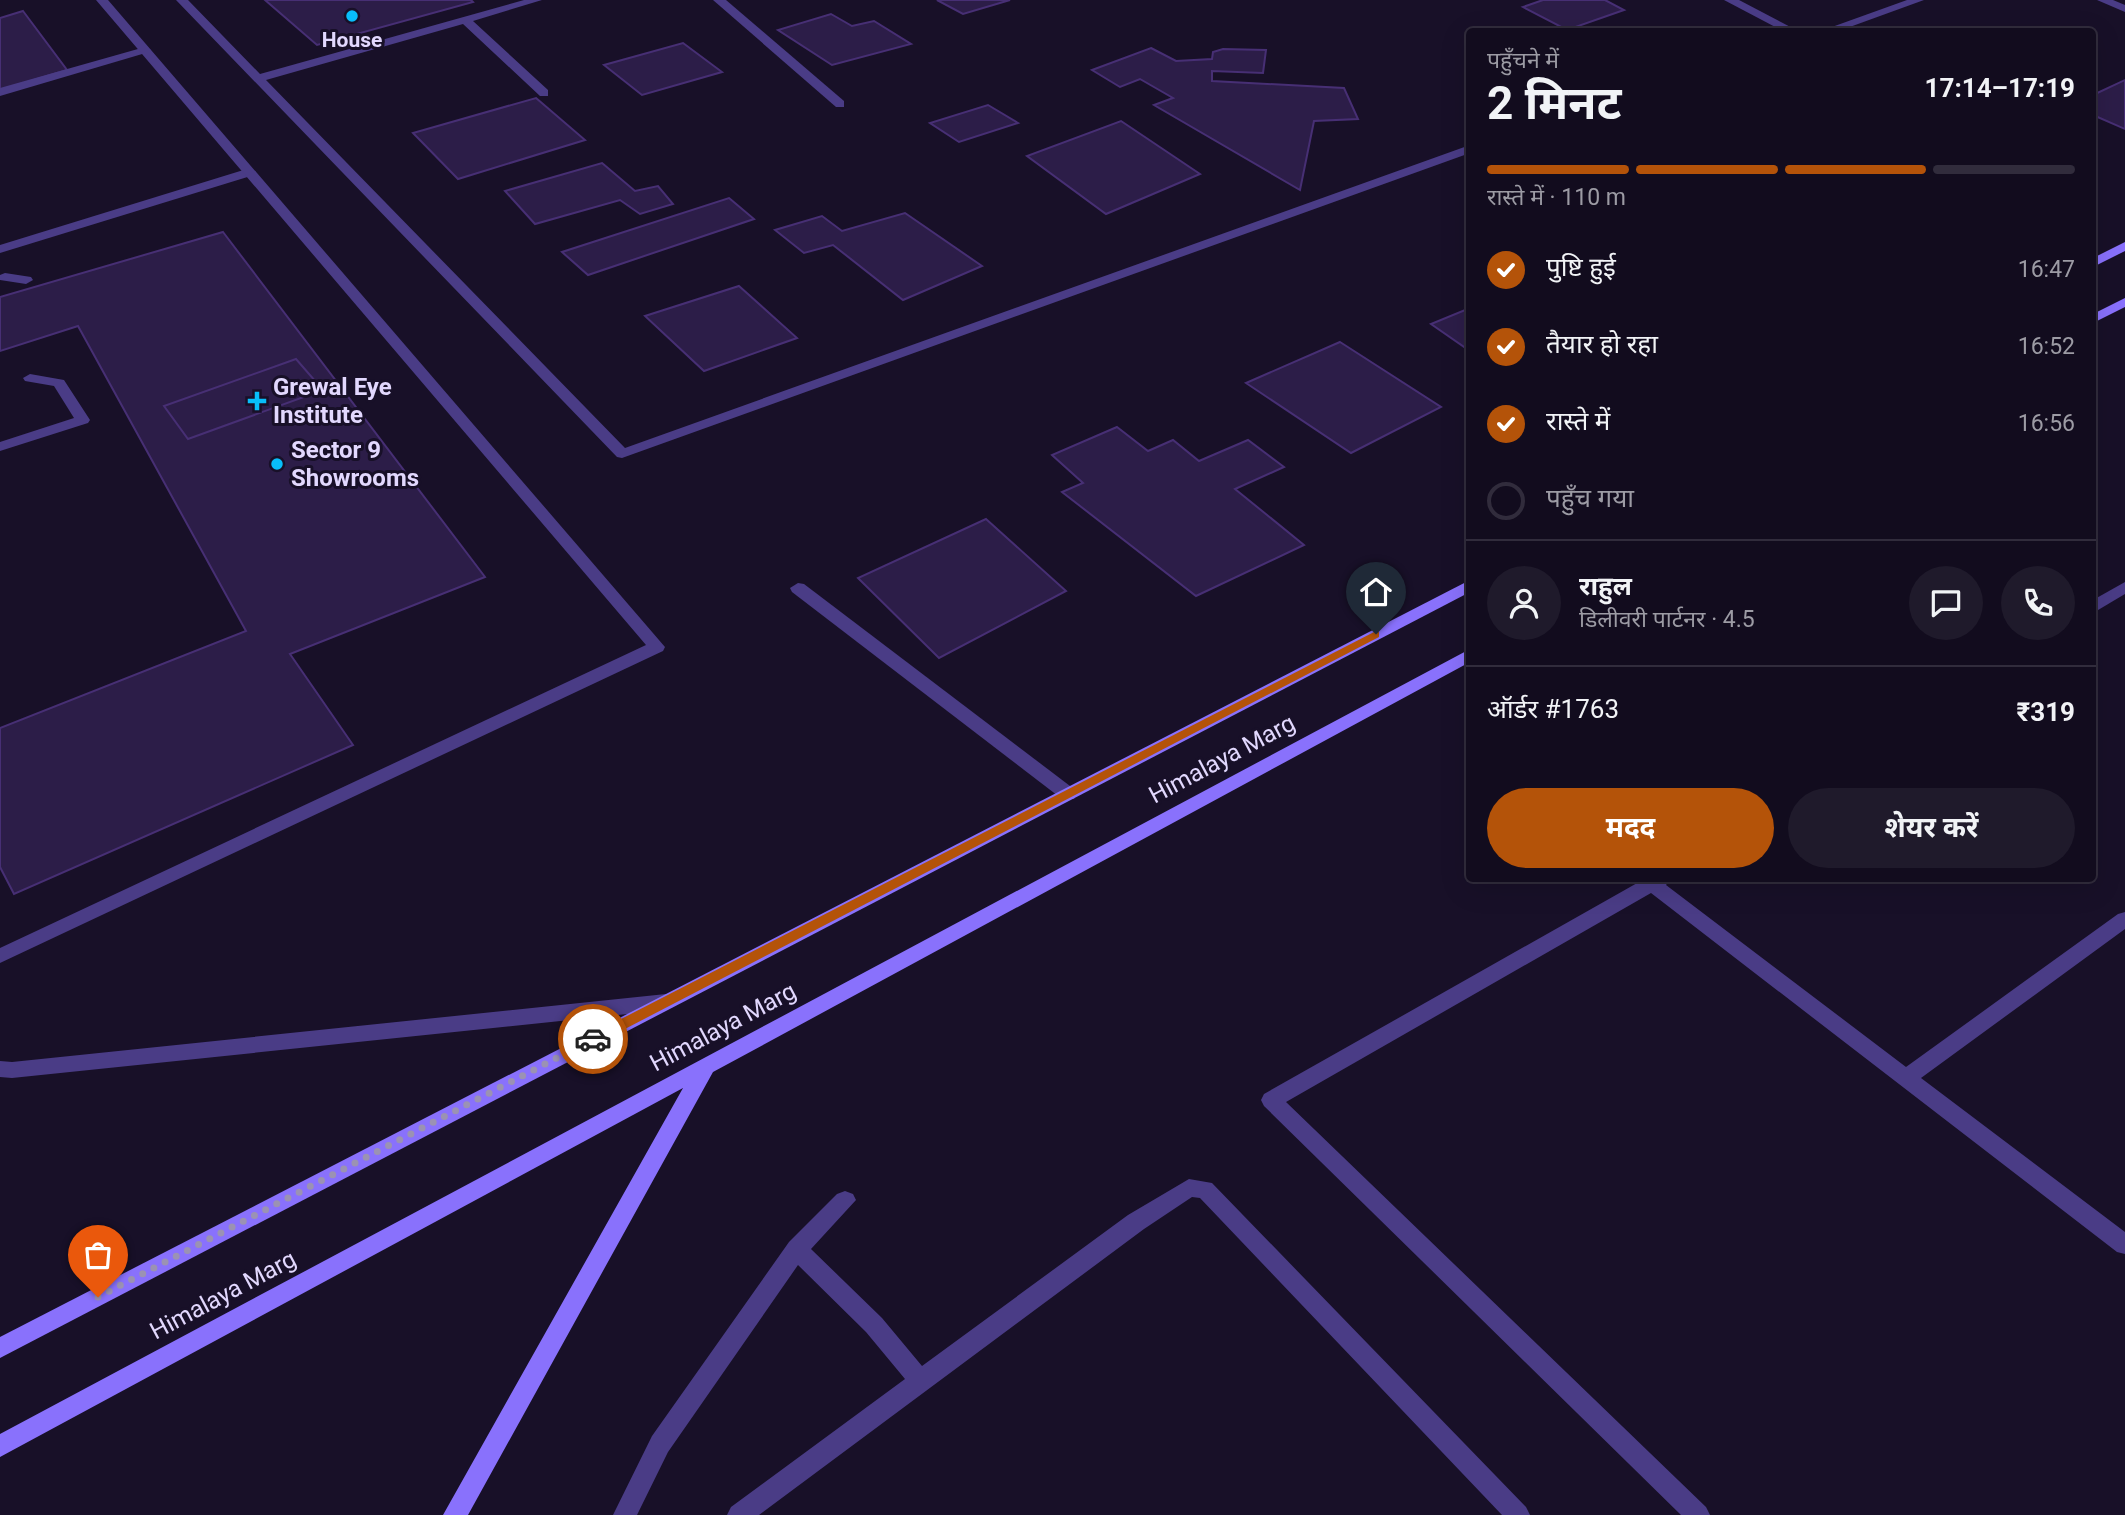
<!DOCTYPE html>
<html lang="hi">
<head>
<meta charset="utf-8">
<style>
	body { margin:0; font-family:Roboto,"Noto Sans Devanagari",sans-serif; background:#1f1a2b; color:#f1f3f6; height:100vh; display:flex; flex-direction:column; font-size:26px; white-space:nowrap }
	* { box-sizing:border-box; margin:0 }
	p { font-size:23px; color:#9c9ba4 }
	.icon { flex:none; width:38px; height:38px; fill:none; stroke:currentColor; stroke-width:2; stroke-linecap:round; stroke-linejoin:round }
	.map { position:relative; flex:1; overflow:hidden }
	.sheet { position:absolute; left:1466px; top:28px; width:630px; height:854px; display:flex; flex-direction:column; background:#120c1e; border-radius:7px; box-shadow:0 7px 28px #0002,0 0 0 2px #312c3c }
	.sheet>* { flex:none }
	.pin { position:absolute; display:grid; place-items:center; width:60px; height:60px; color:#fff; margin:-72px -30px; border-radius:50% 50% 50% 0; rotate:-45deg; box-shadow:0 0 7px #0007 }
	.pin .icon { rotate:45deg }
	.courier { position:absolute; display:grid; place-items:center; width:70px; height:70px; margin:-35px; border:5px solid #b45309; border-radius:50%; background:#fff; color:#222; box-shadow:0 2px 9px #0007 }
	.overview em { font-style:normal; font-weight:700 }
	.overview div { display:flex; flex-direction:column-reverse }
	.overview { display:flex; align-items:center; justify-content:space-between; height:119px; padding:0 21px }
	h1 { font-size:46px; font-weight:700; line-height:52px }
	.bar { display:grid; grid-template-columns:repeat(4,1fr); gap:10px 7px; align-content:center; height:84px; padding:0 21px }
	.bar i { height:9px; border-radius:5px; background:#312c3c }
	.bar .active { background:#b45309 }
	.bar p { grid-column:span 4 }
	.line { display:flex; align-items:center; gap:18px; padding:0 21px; border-top:2px solid #312c3c }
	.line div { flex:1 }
	.round { display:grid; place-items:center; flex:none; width:74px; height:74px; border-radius:37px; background:#1f1a2b }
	ol { padding:0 21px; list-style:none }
	li { display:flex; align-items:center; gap:21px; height:77px }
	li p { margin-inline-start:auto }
	li .icon { padding:7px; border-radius:50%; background:#b45309; color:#fff; stroke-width:4 }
	li:last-child { color:#9c9ba4 }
	li i { width:38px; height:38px; border:4px solid #312c3c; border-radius:50% }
	.button { display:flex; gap:14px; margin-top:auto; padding:14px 21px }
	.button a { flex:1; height:80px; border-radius:42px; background:#b45309; color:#fff; font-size:28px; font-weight:700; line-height:80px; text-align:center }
	.button a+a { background:#1f1a2b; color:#f1f3f6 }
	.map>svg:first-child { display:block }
	.building { fill:#2c1d48; stroke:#472f74; stroke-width:2 }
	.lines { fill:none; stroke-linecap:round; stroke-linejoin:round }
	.service { fill:#4a3c86; fill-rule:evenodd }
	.minor { fill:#4a3c86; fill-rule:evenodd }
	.secondary { fill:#8971fc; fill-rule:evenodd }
	.route { fill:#b45309 }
	.done { stroke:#9b92b3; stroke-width:7; stroke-dasharray:0 12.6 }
	.poi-dot { fill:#08befa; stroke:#181028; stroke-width:2.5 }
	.labels { text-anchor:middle; stroke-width:6; stroke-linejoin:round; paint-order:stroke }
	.far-poi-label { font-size:21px; font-weight:bold; fill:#e2d8fe; stroke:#181028 }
	.poi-label { font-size:24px; font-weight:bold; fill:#e2d8fe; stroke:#181028; text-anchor:start }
	.street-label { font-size:24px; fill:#e2d8fe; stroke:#181028 }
</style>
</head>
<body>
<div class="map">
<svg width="2125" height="1515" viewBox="0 0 2125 1515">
	<rect width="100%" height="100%" fill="#181028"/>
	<g class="building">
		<path d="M265 0H471L473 2 317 45Z"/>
		<path d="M937 0H1010L963 14Z"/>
		<path d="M1543 0H1605L1624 10 1567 30 1523 7Z"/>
		<path d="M23 11 67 70 0 90V18Z"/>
		<path d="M831 14 852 26 874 21 911 44 832 65 778 30Z"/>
		<path d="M683 43 722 72 642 95 604 65Z"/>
		<path d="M1151 48 1176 61 1212 59 1213 52 1223 49 1266 50 1263 73 1212 71V81L1344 88 1358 119 1314 121 1300 190 1154 105 1173 98 1140 79 1120 87 1092 70Z"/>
		<path d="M2125 80V129L2093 115V95Z"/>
		<path d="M536 98 585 140 458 179 413 133Z"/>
		<path d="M988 105 1018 123 959 142 930 123Z"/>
		<path d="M1121 121 1200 174 1106 214 1027 156Z"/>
		<path d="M602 163 635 191 658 186 673 204 640 214 620 200 535 224 505 191Z"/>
		<path d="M729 198 754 219 588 275 562 252Z"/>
		<path d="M905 213 982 266 903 300 833 245 804 253 775 230 822 216 842 231Z"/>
		<path d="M223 232 485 577 290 654 353 745 14 894 0 867V728L246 631 78 326 0 351V297Z"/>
		<path d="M739 286 797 338 704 371 645 316Z"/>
		<path d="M1470 308V351L1431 324Z"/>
		<path d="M1340 342 1441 407 1351 453 1246 383Z"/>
		<path d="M296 359 323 390 188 439 164 406Z"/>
		<path d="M1117 427 1148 451 1173 440 1199 461 1248 440 1284 467 1235 489 1304 545 1196 596 1062 492 1083 483 1052 455Z"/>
		<path d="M986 519 1066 591 939 658 858 578Z"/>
	</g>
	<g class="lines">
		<g class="service">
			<path d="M2097 0H2113L2125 5V12Z"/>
			<path d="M145 47 151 50 149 52 0 96V88Z"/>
			<path d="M250 168 256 172 254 175 0 253V245Z"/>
			<path d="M5 273 31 277 33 280 26 284 0 280V275Z"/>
			<path d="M30 374 64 380 90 420 88 423 0 451V442L74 418 54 386 25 381 23 378Z"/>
			<path d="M1189 1179 1212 1183 1526 1507 1530 1515H1502L1200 1198 1192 1197 1144 1229 759 1515H727L731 1507 905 1379 866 1332 798 1265 668 1452 637 1515H613L652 1436 789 1242 837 1194 845 1191 853 1194 856 1200 811 1249 882 1318 922 1366 1128 1215Z"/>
		</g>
		<g class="minor">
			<path d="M96 0H108L665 647 663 651 0 963V948L646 645Z"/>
			<path d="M176 0H188L260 74 524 0H542L473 21 548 90V96H540L463 24 266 80 625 448 1470 145V153L622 458 617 457Z"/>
			<path d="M713 0H726L844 101V107H836Z"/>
			<path d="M1724 0H1739L1800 32H1785Z"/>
			<path d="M1907 0H1924L1836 32H1818Z"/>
			<path d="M2125 582V594L2093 613V600Z"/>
			<path d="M798 583 804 584 1074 789 1077 794 1074 799H1062L792 592 790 588Z"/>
			<path d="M1646 878H1671L1666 885 1906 1067 2118 914 2125 912V929L1921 1078 2125 1232V1254L2117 1252 1651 893 1286 1102 1706 1507 1710 1515H1681L1264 1106 1261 1100 1264 1094Z"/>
			<path d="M666 994 673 997 676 1002 673 1007 666 1010 12 1078 0 1077V1061L12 1062Z"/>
		</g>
		<g class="secondary">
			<path d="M2125 242V251L2093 267V258Z"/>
			<path d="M2125 298V307L2093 323V314Z"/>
			<path d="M1470 580V592L0 1358V1337Z"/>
			<path d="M1470 649V662L713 1072 468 1515H443L683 1088 0 1457V1434Z"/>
		</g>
	</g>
	<path class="route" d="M1376 631 1379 632V637L598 1043H588V1036Z"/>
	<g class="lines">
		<path class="done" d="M98 1297 593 1039"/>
	</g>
	<g class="poi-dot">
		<circle cx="352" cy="16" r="7"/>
		<path d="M253.5 390.5h7v7h7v7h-7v7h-7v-7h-7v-7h7z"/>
		<circle cx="277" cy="464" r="7"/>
	</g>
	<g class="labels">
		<g class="far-poi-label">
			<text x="352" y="47">House</text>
		</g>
		<g class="poi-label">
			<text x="273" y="395">Grewal Eye<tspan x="273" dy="28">Institute</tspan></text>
			<text x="291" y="458">Sector 9<tspan x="291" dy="28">Showrooms</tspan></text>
		</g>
		<g class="street-label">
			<text transform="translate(1222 759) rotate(-28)" y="8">Himalaya Marg</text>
			<text transform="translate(723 1027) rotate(-28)" y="8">Himalaya Marg</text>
			<text transform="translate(223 1295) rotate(-28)" y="8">Himalaya Marg</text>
		</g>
	</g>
</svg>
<div class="pin" style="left:98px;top:1297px;background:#ea580c"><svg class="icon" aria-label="bag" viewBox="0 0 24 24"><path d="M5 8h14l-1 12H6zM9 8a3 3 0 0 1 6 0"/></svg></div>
<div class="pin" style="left:1376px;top:634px;background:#1f2937"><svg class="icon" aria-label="home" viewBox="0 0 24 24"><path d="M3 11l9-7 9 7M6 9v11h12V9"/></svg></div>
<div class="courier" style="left:593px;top:1039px"><svg class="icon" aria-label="car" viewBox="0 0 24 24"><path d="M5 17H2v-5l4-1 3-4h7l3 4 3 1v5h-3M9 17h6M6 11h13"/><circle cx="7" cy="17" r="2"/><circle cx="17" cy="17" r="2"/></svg></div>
<section class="sheet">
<div class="overview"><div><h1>2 मिनट</h1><p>पहुँचने में</p></div><em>17:14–17:19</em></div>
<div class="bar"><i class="active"></i><i class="active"></i><i class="active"></i><i></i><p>रास्ते में · 110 m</p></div>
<ol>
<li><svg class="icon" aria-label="check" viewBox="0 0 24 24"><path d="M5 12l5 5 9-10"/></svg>पुष्टि हुई<p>16:47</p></li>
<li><svg class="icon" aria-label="check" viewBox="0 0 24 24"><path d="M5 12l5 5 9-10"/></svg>तैयार हो रहा<p>16:52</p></li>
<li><svg class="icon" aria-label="check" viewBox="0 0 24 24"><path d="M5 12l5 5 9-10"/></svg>रास्ते में<p>16:56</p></li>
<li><i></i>पहुँच गया</li>
</ol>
<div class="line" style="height:126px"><a class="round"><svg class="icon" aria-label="person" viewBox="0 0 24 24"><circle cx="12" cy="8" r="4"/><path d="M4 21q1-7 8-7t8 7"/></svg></a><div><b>राहुल</b><p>डिलीवरी पार्टनर · 4.5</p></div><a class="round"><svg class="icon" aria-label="chat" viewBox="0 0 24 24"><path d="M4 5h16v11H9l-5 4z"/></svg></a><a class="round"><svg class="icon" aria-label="phone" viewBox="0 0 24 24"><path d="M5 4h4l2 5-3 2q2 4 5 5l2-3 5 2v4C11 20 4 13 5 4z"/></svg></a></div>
<div class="line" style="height:91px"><div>ऑर्डर #1763</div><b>₹319</b></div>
<div class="button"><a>मदद</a><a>शेयर करें</a></div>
</section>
</div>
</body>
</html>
